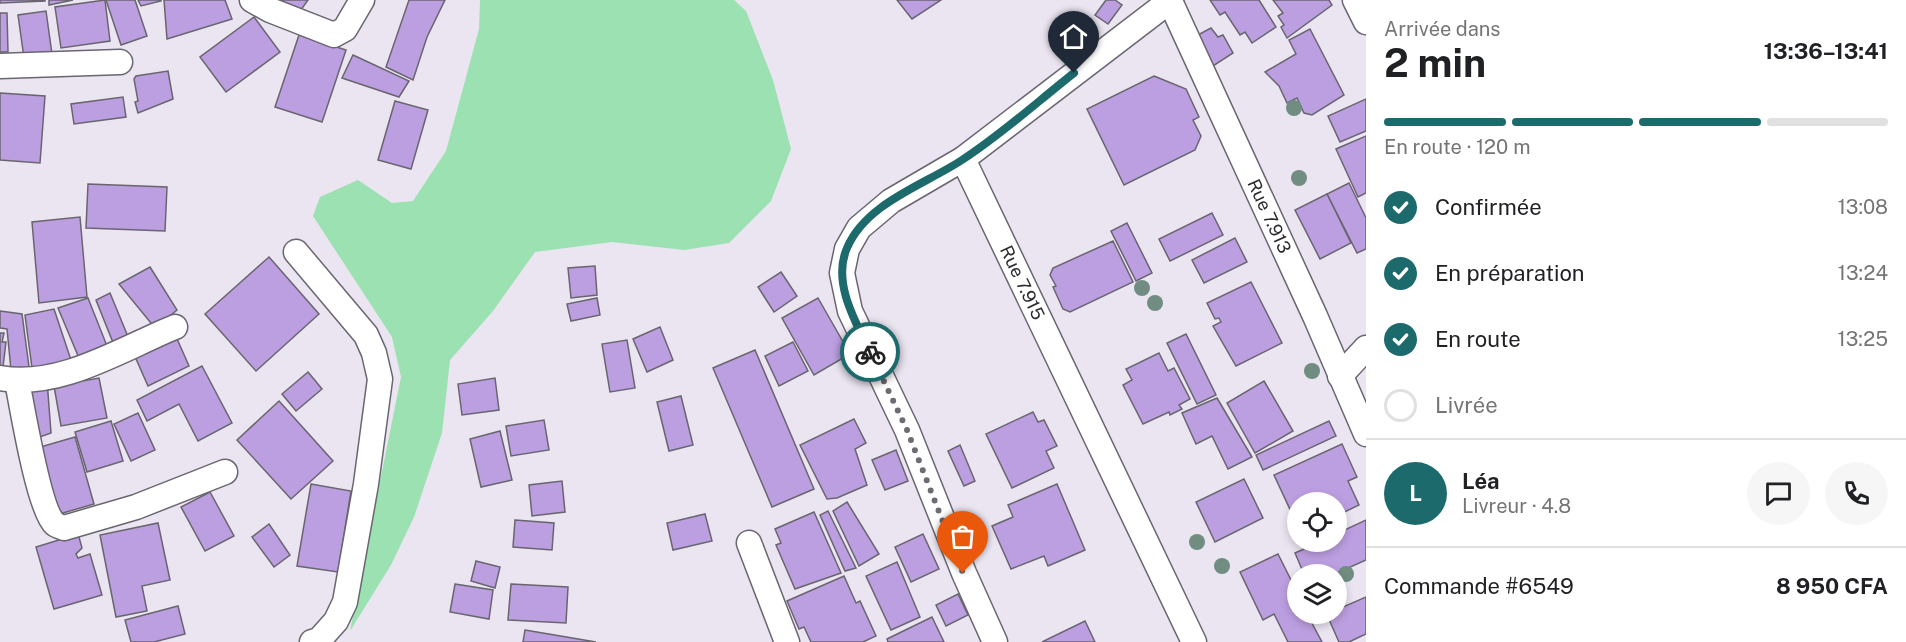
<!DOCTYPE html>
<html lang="fr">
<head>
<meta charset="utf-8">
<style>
	body { margin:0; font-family:"Public Sans",sans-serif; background:#f6f6f6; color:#202124; height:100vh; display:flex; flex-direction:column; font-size:22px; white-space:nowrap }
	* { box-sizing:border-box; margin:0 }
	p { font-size:20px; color:#757577 }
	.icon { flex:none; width:33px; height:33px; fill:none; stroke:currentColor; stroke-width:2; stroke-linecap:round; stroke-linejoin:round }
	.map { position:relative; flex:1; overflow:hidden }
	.side { display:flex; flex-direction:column; background:#fff; width:540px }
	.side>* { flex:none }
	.tools { position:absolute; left:1287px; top:492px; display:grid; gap:12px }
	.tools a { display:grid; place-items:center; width:60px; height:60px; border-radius:50%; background:#fff; box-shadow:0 3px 9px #0003; font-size:30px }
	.pin { position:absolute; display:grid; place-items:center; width:51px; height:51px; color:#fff; margin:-62px -26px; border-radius:50% 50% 50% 0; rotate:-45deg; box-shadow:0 0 6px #0007 }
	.pin .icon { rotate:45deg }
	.courier { position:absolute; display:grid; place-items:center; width:60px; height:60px; margin:-30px; border:4px solid #1d6a6d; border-radius:50%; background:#fff; color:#222; box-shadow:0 2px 8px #0007 }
	.overview em { font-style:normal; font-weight:700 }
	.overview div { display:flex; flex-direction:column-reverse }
	.overview { display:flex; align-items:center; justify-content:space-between; height:102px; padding:0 18px }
	h1 { font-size:39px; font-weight:700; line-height:45px }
	.bar { display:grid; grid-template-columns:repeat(4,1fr); gap:9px 6px; align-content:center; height:72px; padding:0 18px }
	.bar i { height:8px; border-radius:4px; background:#e0e0e0 }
	.bar .selected { background:#1d6a6d }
	.bar p { grid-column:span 4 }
	.line { display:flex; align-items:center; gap:15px; padding:0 18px; border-top:2px solid #e0e0e0 }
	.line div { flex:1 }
	.round { display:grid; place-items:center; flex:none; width:63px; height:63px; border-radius:32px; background:#f6f6f6 }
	ol { padding:0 18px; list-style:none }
	li { display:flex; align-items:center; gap:18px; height:66px }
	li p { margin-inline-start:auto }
	li .icon { padding:6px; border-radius:50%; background:#1d6a6d; color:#fff; stroke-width:4 }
	li:last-child { color:#757577 }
	li i { width:33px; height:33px; border:3px solid #e0e0e0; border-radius:50% }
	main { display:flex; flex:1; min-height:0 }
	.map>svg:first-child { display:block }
	.green { fill:#9be1b1 }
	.building { fill:#bc9fe1; stroke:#69656f; stroke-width:1.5 }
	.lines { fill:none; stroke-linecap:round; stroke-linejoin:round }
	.minor-casing { stroke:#6a6670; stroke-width:27 }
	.minor { stroke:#fff; stroke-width:24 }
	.tree { fill:#718c81 }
	.done { stroke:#6e6b72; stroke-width:6; stroke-dasharray:0 10.8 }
	.route { stroke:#1d6a6d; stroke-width:8 }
	.labels { text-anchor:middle; stroke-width:6; stroke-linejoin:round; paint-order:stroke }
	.street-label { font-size:18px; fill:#2b292e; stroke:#f7f3ff }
</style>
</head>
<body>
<main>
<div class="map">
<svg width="1366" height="642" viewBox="0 0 1366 642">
	<rect width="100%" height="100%" fill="#eae5f1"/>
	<path class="green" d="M480 0H734L746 11 773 80 791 149 771 201 729 243 684 250 612 242 535 252 493 311 450 360 442 433 414 517 391 565 350 631 401 377 392 337 313 216 320 197 358 180 392 203 413 201 446 151 479 29Z"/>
	<g class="building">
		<path d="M0 0H45V1L0 3Z"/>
		<path d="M49 0H73L49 5Z"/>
		<path d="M105 0 110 41 61 48 55 7Z"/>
		<path d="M106 0H135L147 36 121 45Z"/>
		<path d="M138 0H161V1L141 6Z"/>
		<path d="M164 0H225L232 19 167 39Z"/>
		<path d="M277 0H308L298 14Z"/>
		<path d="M409 0H445L427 37 413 80 386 67Z"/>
		<path d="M897 0H941L912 19Z"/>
		<path d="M1106 0H1115L1122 5 1108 24 1095 15Z"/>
		<path d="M1210 0H1259L1276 27 1252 43 1245 32 1240 35 1225 12 1220 15Z"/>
		<path d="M1273 0H1329L1332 5 1287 38 1281 27 1284 25 1278 16 1283 13Z"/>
		<path d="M46 11 52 54 24 58 18 15Z"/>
		<path d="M0 13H7L8 52H0Z"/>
		<path d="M254 17 280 52 226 92 200 57Z"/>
		<path d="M1211 28 1218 37 1223 35 1233 53 1210 68 1194 37Z"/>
		<path d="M1310 29 1344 95 1312 115 1304 113 1297 98 1287 103 1279 86 1265 72 1296 54 1289 40Z"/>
		<path d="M299 35 346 50 322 122 275 107Z"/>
		<path d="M353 55 409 81 399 97 342 78Z"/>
		<path d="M168 71 173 99 138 113 135 102 138 101 134 79 136 76Z"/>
		<path d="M1154 76 1186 89 1199 117 1193 120 1201 136 1195 150 1124 185 1087 109Z"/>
		<path d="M0 93 45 96 40 163 0 160Z"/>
		<path d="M123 97 126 117 74 124 71 104Z"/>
		<path d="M1366 99V131L1340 142 1328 116Z"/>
		<path d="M395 101 428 110 411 169 378 160Z"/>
		<path d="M1366 136V193L1358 197 1336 149Z"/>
		<path d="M1349 183 1366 218V249L1357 253 1327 194Z"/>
		<path d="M88 184 167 187 165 231 86 228Z"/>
		<path d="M1327 194 1351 243 1320 259 1295 210Z"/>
		<path d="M1212 213 1223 235 1170 261 1159 239Z"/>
		<path d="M80 217 87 297 39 303 32 222Z"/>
		<path d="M1127 223 1152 273 1136 281 1111 231Z"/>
		<path d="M1235 238 1247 262 1204 283 1192 260Z"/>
		<path d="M1113 241 1133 282 1070 312 1063 309 1053 287 1056 286 1050 275 1053 268Z"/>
		<path d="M269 257 319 314 256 371 205 314Z"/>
		<path d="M595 266 597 295 571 298 568 268Z"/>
		<path d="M150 267 177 310 155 328 119 284Z"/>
		<path d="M781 272 797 296 774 312 758 287Z"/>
		<path d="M1251 282 1282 343 1236 366 1213 326 1221 322 1219 318 1215 319 1207 303Z"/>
		<path d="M110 293 129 339 114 345 96 300Z"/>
		<path d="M88 298 107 346 79 358 58 308Z"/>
		<path d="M597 298 600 315 571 321 567 304Z"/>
		<path d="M818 298 850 354 814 375 782 318Z"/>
		<path d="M54 309 72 363 32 368 25 315Z"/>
		<path d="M0 311 22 314 29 367 11 370 7 329 0 328Z"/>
		<path d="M660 327 673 360 647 372 633 339Z"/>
		<path d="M174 332 189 366 148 386 133 352Z"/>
		<path d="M0 333H4L2 342H6L3 367H0Z"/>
		<path d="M1186 334 1216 395 1197 404 1167 343Z"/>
		<path d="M627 340 635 388 610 392 602 344Z"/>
		<path d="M793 342 808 371 779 386 765 356Z"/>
		<path d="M755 350 814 489 772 507 713 368Z"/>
		<path d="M1159 353 1168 371 1174 368 1190 399 1179 405 1182 409 1170 415 1169 412 1143 424 1123 385 1132 380 1126 369Z"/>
		<path d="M202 366 232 423 198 441 179 404 147 421 137 400Z"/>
		<path d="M308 372 322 389 296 411 282 394Z"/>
		<path d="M99 378 107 418 61 426 54 386Z"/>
		<path d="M495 378 499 410 462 415 458 384Z"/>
		<path d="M47 380 51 433 34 439 30 384Z"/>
		<path d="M1264 381 1293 431 1255 453 1227 403Z"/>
		<path d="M681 396 693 445 669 451 657 402Z"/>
		<path d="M1217 398 1252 457 1228 469 1212 436 1196 444 1182 413Z"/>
		<path d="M279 401 333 461 291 499 237 440Z"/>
		<path d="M1033 412 1038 422 1044 420 1057 446 1046 451 1054 468 1012 488 986 434Z"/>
		<path d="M138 413 155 450 131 461 114 424Z"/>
		<path d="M854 419 866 443 855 449 867 485 837 498 827 499 800 445Z"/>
		<path d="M544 420 549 450 511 456 506 426Z"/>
		<path d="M111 421 123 461 87 472 75 432Z"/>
		<path d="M1329 421 1336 436 1263 470 1256 455Z"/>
		<path d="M500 431 512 480 481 487 470 439Z"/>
		<path d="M75 437 94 504 56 515 37 448Z"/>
		<path d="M1342 444 1357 477 1348 481 1359 505 1336 516V502H1298V517L1294 518 1274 475Z"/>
		<path d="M960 445 975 481 964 486 948 451Z"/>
		<path d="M896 450 908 481 885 490 872 460Z"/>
		<path d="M1244 479 1263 518 1215 542 1196 502Z"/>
		<path d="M562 481 565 512 532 516 529 485Z"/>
		<path d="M311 484 351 491 338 572 297 566Z"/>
		<path d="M1057 484 1085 550 1048 566 1044 556 1011 569 992 526 1013 517 1008 505Z"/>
		<path d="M210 492 234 536 205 551 181 507Z"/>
		<path d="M847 502 879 554 859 566 833 511Z"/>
		<path d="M828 511 856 568 845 571 820 515Z"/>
		<path d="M814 512 841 573 795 589 776 545 781 543 775 529Z"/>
		<path d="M705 514 712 541 673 550 667 523Z"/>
		<path d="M515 520 554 523 552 550 513 547Z"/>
		<path d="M1366 520V560L1335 574H1304L1295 553 1320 542H1336V534Z"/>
		<path d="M158 523 170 580 142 586 147 611 116 617 100 535Z"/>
		<path d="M269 524 290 555 274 567 252 537Z"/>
		<path d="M923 534 939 569 911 582 895 547Z"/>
		<path d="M75 535 79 537 82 548 76 554 78 558 90 554 102 595 54 609 36 547Z"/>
		<path d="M1278 554 1298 594V614H1307L1322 642H1288L1274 614 1263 620 1240 572Z"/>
		<path d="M476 561 500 567 495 588 471 581Z"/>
		<path d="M897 562 920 617 891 630 866 576Z"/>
		<path d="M844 576 856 603 860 601 876 636 863 642H811L804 627 799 629 787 601Z"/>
		<path d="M455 584 493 590 489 619 450 612Z"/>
		<path d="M511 584 568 587 566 623 508 620Z"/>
		<path d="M958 594 968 615 946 626 936 605Z"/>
		<path d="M1366 597V634L1349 642H1339L1327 615 1336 614V610Z"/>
		<path d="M178 606 185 634 154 642H131L125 620Z"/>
		<path d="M932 617 944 642H888L887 639Z"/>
		<path d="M1085 621 1095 642H1042Z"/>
		<path d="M525 630 596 642H523Z"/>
	</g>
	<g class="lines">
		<g class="minor-casing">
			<g id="minor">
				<path d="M252 0 270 10 334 35 345 29 362 0"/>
				<path id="s1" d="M1171 0 963 159 1194 642"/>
				<path d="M1355 0 1366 22"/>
				<path id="s2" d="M1170 1 1315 316 1366 434"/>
				<path d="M0 66 120 62"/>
				<path d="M963 159 891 201 859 228 847 249 842 273 850 311 907 430 964 573 995 642"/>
				<path d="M296 252 366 335 374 353 380 379 366 484 345 602 336 621 319 640 312 642"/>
				<path d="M1340 376 1366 348"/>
				<path d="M0 378C60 389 121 349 175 327"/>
				<path d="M17 381C22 406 39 511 55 524 57 526 62 527 64 528L136 507 225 472"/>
				<path d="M749 543 787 642"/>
			</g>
		</g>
		<use href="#minor" class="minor"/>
	</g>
	<g class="tree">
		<circle cx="1294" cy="108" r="8"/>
		<circle cx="1299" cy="178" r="8"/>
		<circle cx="1142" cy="288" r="8"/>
		<circle cx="1155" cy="303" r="8"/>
		<circle cx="1312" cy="371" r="8"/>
		<circle cx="1197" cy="542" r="8"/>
		<circle cx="1222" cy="566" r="8"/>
		<circle cx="1346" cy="574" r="8"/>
	</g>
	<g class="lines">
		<path class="done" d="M870 352 907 430 963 573"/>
		<path class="route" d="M870 352C855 321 832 282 847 248 866 203 924 185 962 160 1001 135 1037 102 1074 73"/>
	</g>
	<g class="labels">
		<g class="street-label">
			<text dy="6" stroke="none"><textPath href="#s2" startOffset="237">Rue 7.913</textPath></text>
			<text dy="6" stroke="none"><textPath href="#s1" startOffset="399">Rue 7.915</textPath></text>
		</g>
	</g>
</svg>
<div class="tools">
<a><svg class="icon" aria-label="locate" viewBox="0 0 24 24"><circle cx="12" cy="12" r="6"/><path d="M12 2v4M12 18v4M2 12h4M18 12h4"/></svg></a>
<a><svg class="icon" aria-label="layers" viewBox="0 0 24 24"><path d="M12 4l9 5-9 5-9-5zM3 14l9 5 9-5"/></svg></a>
</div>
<div class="pin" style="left:963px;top:573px;background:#ea580c"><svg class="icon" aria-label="bag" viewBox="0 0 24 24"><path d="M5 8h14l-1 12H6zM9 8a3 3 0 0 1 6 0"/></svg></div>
<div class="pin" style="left:1074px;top:73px;background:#1f2937"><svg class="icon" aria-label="home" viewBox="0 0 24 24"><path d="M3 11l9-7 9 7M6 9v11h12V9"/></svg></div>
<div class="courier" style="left:870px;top:352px"><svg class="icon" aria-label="bike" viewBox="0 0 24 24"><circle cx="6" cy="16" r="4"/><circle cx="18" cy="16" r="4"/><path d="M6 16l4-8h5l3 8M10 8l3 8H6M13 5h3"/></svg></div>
</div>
<section class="side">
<div class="overview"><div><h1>2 min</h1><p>Arrivée dans</p></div><em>13:36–13:41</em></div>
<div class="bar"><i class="selected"></i><i class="selected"></i><i class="selected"></i><i></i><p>En route · 120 m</p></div>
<ol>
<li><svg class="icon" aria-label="check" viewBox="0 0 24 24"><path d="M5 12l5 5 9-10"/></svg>Confirmée<p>13:08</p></li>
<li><svg class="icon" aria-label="check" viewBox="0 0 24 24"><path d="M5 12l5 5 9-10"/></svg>En préparation<p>13:24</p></li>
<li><svg class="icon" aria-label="check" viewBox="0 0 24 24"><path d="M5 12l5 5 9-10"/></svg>En route<p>13:25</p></li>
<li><i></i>Livrée</li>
</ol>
<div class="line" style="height:108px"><b class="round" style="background:#1d6a6d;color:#fff">L</b><div><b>Léa</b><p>Livreur · 4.8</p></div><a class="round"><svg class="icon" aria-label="chat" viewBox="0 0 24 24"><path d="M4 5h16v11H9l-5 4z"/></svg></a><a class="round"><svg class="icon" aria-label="phone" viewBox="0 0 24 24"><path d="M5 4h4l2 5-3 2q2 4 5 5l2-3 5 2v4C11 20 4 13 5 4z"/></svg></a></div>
<div class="line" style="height:78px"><div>Commande #6549</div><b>8 950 CFA</b></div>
</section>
</main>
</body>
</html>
